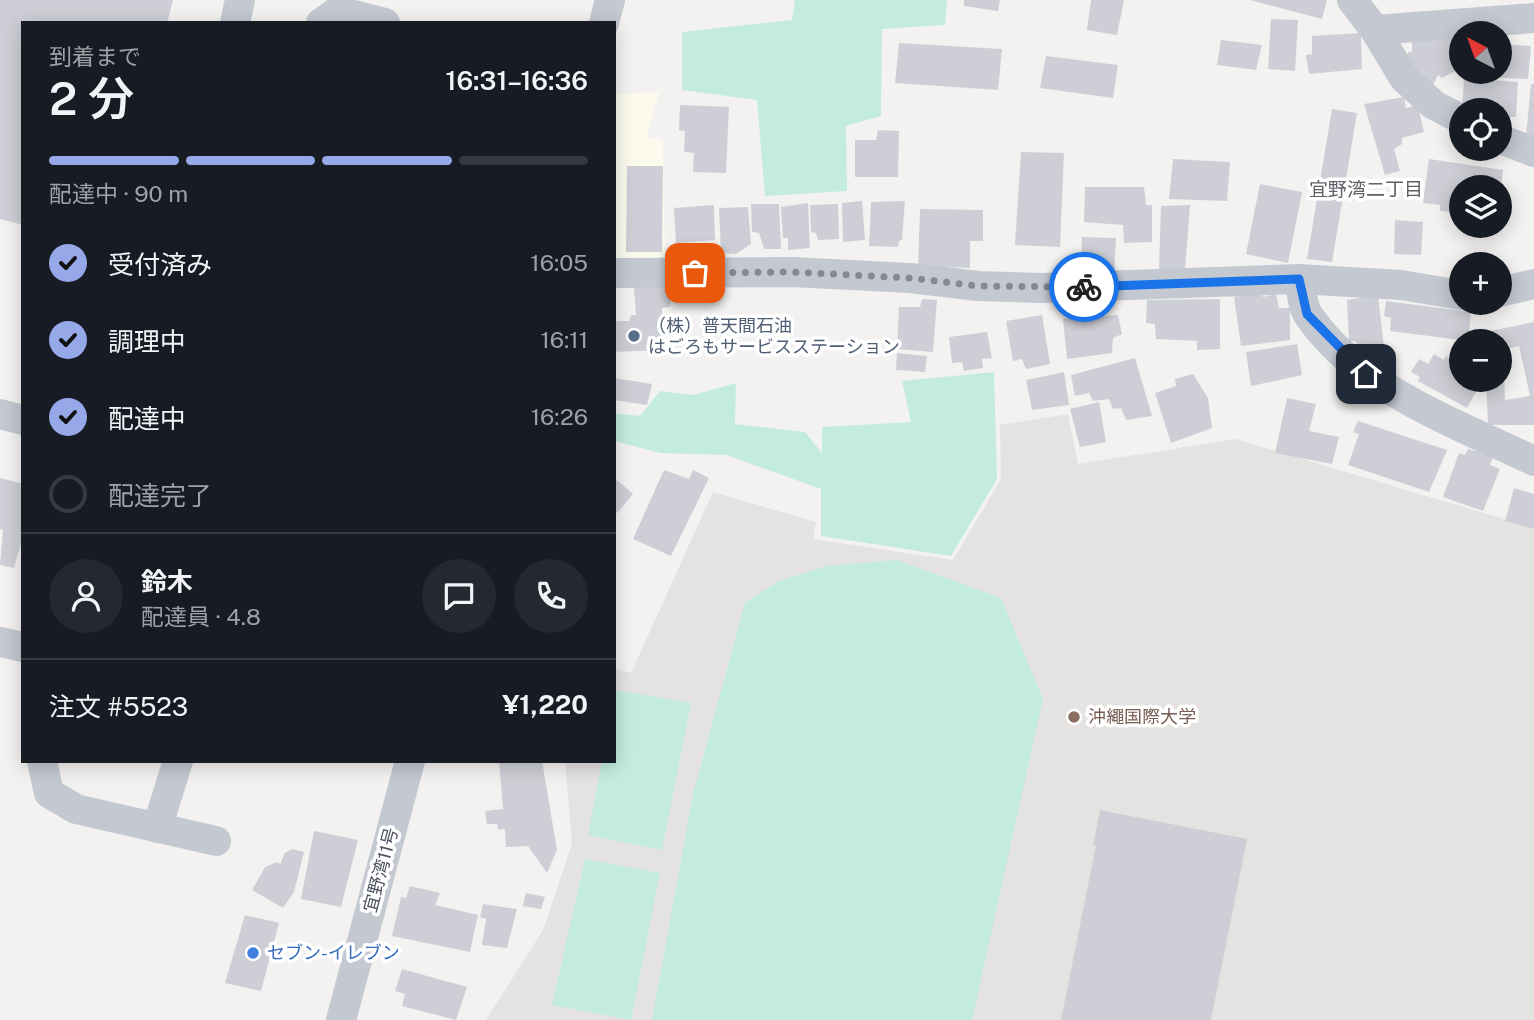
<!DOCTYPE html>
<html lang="ja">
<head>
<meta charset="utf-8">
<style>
	body { margin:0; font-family:"Public Sans","Noto Sans JP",sans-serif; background:#242831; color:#f1f3f6; height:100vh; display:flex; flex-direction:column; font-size:26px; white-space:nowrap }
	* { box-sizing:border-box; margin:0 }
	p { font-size:23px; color:#9ea1a6 }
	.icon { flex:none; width:38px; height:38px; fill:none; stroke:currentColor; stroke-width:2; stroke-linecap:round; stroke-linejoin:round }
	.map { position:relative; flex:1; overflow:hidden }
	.drawer { position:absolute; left:21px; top:21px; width:595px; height:742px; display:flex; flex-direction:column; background:#171b24; border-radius:0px; box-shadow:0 4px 18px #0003 }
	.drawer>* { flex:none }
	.needle { width:46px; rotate:319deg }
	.controls { position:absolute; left:1449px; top:21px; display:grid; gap:14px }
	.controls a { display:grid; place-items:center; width:63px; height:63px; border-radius:50%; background:#171b24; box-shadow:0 4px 18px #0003; font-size:35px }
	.pin { position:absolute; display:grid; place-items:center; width:60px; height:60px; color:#fff; margin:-30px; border-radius:14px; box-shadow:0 4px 10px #0006 }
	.courier { position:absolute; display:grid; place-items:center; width:70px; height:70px; margin:-35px; border:5px solid #1a73e8; border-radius:50%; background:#fff; color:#222; box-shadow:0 2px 9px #0007 }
	.summary em { font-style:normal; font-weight:600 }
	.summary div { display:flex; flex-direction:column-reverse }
	.summary { display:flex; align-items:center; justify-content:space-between; height:119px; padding:0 28px }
	h1 { font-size:46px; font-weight:600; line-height:52px }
	.bar { display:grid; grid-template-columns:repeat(4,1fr); gap:10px 7px; align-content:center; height:84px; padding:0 28px }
	.bar i { height:9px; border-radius:5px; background:#363941 }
	.bar .current { background:#97a8e8 }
	.bar p { grid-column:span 4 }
	.line { display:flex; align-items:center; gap:18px; padding:0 28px; border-top:2px solid #363941 }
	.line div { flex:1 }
	.round { display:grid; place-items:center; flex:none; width:74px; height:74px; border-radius:37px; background:#242831 }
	ol { padding:0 28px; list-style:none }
	li { display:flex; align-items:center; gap:21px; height:77px }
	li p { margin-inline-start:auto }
	li .icon { padding:7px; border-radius:50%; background:#97a8e8; color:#111; stroke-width:4 }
	li:last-child { color:#9ea1a6 }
	li i { width:38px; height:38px; border:4px solid #363941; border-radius:50% }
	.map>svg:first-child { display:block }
	.commercial { fill:#fbfaed }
	.education { fill:#e4e3e2 }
	.green { fill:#c4ecdd }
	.building { fill:#cecfd6 }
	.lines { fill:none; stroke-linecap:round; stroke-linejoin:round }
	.minor { stroke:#c3c8d1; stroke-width:30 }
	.done { stroke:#858991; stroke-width:7; stroke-dasharray:0 12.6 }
	.route { stroke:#1a73e8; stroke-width:9 }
	.service-dot { fill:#5c6f8a; stroke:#fff; stroke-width:2.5 }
	.education-dot { fill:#8d6e63; stroke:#fff; stroke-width:2.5 }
	.shop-dot { fill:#3f7fe0; stroke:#fff; stroke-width:2.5 }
	.labels { text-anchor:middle; stroke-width:7; stroke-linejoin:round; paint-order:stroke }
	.service-label { font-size:18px; fill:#4e5e75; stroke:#fff; text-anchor:start }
	.education-label { font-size:18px; fill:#785e54; stroke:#fff; text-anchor:start }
	.street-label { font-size:18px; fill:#4a505d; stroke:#fff }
	.shop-label { font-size:18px; fill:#366cbe; stroke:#fff; text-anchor:start }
	.neighbourhood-label { font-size:19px; fill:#5e6065; stroke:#fff }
</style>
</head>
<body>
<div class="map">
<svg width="1534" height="1020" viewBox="0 0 1534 1020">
	<rect width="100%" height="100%" fill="#f3f2f1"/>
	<path class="commercial" d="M659 92 646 138 663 140 665 254 656 265H614V97L615 94Z"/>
	<path class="education" d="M1068 414 1078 464 1236 439 1534 528V1020H486L543 930 572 843 565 761H614V668L631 673 713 492 816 522 813 539 953 560 1001 479 1000 425Z"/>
	<g class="green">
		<path d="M795 0H947L945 25 882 29 881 116 846 126 847 191 765 196 757 100 682 90V32L792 20Z"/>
		<path d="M994 372 997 479 951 556 821 536V489L727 455 660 453 614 441V413L640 416 660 391 693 395 736 383 735 424 805 432 822 453V427L911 422 902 381Z"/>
		<path d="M897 560 1001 598 1043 699 972 1020H652L693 794 745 603 779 581 827 566Z"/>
		<path d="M616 690 691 703 662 850 588 835 602 761H614Z"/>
		<path d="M585 859 660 873 631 1020 552 1005Z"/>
	</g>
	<g class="building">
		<path d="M0 0H173L167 23H23V225L0 219Z"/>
		<path d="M964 0H1000L998 11 964 6Z"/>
		<path d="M1091 0H1124L1117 35 1087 30Z"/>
		<path d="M1250 0H1327L1322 19Z"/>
		<path d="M1271 19 1298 20 1295 71 1268 69Z"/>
		<path d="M1461 31V68L1442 78 1438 75 1432 87 1405 58 1409 52H1412V37Z"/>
		<path d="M1361 33 1362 69 1309 74 1306 55 1312 54V36Z"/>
		<path d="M1221 40 1262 45 1256 70 1217 65Z"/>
		<path d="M899 43 1002 49 998 90 895 83Z"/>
		<path d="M1500 44 1531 46 1528 79 1470 76V72H1500Z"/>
		<path d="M1046 56 1118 65 1113 98 1040 88Z"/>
		<path d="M1464 78 1518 82 1516 117H1500V110L1462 109Z"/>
		<path d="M1531 84H1534V138L1526 137Z"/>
		<path d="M1404 97 1406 108 1418 105 1424 132 1402 138V144L1394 149 1400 171 1385 175 1364 104Z"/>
		<path d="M680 105 729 107 726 173 693 172 694 153 684 152 685 131 679 130Z"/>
		<path d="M1332 109 1357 113 1332 262 1307 259Z"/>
		<path d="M878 130 899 131 898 177H855V140H876Z"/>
		<path d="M1021 152 1064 153 1060 247 1015 245Z"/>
		<path d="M1173 159 1230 162 1227 201 1169 199Z"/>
		<path d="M1429 159 1503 170 1501 187H1461V222L1452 221 1453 212 1440 211V205L1423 203Z"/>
		<path d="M627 166H663L662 252H626Z"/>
		<path d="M1260 184 1302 192 1288 263 1246 254Z"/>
		<path d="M1085 187H1144L1146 205H1152V242L1124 243 1123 225 1084 222Z"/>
		<path d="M862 201 865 240 843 242 842 203Z"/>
		<path d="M905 201 902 240 899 241 898 247 869 246 871 202Z"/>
		<path d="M808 203 810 248 788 250V238H783L781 207Z"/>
		<path d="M751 204H779L781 249H764L759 233 752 232Z"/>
		<path d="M838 204 839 239 818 240 816 233 811 232 810 205Z"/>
		<path d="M714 205 715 240 676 243 674 208Z"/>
		<path d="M1190 205 1185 271 1159 270 1161 206Z"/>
		<path d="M748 207 751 244 736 254 721 253 719 208Z"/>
		<path d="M920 209 983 210V241H970V268L918 266Z"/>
		<path d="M1395 220 1423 222 1421 255 1394 254Z"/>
		<path d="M1082 237 1116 238 1114 276 1081 278Z"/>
		<path d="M673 287 670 307 662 308 663 350 614 352V321H629L631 315H636L634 288Z"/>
		<path d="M1262 293 1263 297 1276 294 1279 308H1290V340L1241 346 1234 297Z"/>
		<path d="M1378 295 1385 356H1371L1355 341H1349L1347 300Z"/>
		<path d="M922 299 937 300 933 352 897 349 899 307H920Z"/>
		<path d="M1220 299V349L1197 350V341L1156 339 1155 324 1146 323 1147 300Z"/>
		<path d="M1386 301 1471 312 1468 341 1390 331 1391 318 1384 316Z"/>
		<path d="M1042 315 1050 364 1026 369 1022 359 1013 361 1006 321Z"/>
		<path d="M1118 315 1122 334 1113 338 1112 353 1067 359 1063 319Z"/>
		<path d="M1534 322V425H1488L1486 380H1500V376H1504L1505 400 1530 396 1519 346 1500 350V341H1488L1486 332Z"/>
		<path d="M987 332 992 358 982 359 983 368 964 371 962 362 952 363 949 337Z"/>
		<path d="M1297 344 1302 375 1251 386 1246 352Z"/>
		<path d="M897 353 927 356 925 372 896 370Z"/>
		<path d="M1434 354 1444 360 1446 356 1461 365V380L1482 381 1467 408 1418 381 1420 377 1411 372 1419 359 1428 364Z"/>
		<path d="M1135 358 1152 416 1126 420 1121 408 1113 409 1109 399 1093 401 1089 393 1075 396 1071 375Z"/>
		<path d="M1064 372 1069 405 1032 410 1026 380Z"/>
		<path d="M1193 374 1208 398 1212 428 1171 443 1155 393 1176 386 1175 379Z"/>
		<path d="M614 378 652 384 647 405 614 400Z"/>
		<path d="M1287 398 1316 404 1309 431 1339 437 1332 464 1275 453Z"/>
		<path d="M1099 402 1106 442 1080 447 1070 409Z"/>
		<path d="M1358 421 1447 450 1429 492 1348 465 1359 434 1353 432Z"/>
		<path d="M1477 448 1494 453 1490 465 1500 469 1483 511 1443 497 1459 453 1465 455 1468 449 1476 451Z"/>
		<path d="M664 470 689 479 693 470 709 478 671 556 633 539Z"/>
		<path d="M0 478 23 484V536L14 568 0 565 3 530 0 529Z"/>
		<path d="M617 480 633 494 617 513 614 511V481Z"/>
		<path d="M1514 488 1534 494V529L1505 521Z"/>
		<path d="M499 761H542L557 850 547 873 528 846 506 847 505 829 498 830 497 824H487L485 811 503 809Z"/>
		<path d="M1100 810 1247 839 1211 1020H1061L1096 845H1093Z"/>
		<path d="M314 831 358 840 341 907 301 899Z"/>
		<path d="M292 849 304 852 294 892 283 908 252 890 265 867 277 862 280 864 285 853Z"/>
		<path d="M410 886 440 893 435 905 478 915 470 952 392 936 401 897 406 898Z"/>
		<path d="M526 893 545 897 541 909 523 906Z"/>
		<path d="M483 904 517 909 507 948 482 945 486 919 480 917Z"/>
		<path d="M245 915 279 923 261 991 225 983Z"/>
		<path d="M402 969 467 987 456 1020 402 1006 405 994 395 991Z"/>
	</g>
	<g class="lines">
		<g class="minor">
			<path d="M1352 0 1375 30 1404 78 1434 105 1461 119"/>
			<path d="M235 23 240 0"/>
			<path d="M321 23 338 11 385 23"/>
			<path d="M604 23 610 0"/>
			<path d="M1375 30 1534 18"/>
			<path d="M1500 139 1534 152"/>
			<path d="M614 273 792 272 910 278 978 286 1043 288 1299 279 1401 285 1461 295"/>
			<path d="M1299 279C1302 290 1302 307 1309 316 1360 390 1456 423 1534 461"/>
			<path d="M1500 292 1534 284"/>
			<path d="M0 414 23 420"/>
			<path d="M0 642 23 647"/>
			<path d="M42 761 49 793 76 809 216 841"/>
			<path d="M157 828 178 761"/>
			<path d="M341 1020 410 761"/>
		</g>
	</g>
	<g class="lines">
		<path class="done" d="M695 273 792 272 910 278 978 286 1084 287"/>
		<path class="route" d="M1084 287 1299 279 1307 314 1366 374"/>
	</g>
	<circle class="service-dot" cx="634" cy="336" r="7"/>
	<circle class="education-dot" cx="1074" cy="717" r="7"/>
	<circle class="shop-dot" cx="253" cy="953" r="7"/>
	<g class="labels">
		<g class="service-label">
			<text x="648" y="332">（株）普天間石油<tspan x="648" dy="21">はごろもサービスステーション</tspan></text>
		</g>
		<g class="education-label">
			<text x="1088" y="723">沖繩国際大学</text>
		</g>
		<g class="street-label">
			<text transform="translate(381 870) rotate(-75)" y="6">宜野湾11号</text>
		</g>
		<g class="shop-label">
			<text x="267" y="959">セブン-イレブン</text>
		</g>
		<g class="neighbourhood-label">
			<text x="1366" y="196">宜野湾二丁目</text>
		</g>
	</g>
</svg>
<div class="controls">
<a><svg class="needle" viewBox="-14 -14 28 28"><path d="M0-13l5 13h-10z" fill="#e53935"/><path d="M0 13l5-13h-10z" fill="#9ea1a6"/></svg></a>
<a><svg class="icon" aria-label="locate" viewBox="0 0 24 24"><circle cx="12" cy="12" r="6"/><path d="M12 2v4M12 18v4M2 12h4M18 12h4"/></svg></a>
<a><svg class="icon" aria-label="layers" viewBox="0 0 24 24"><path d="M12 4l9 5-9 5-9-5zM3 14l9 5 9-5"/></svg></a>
<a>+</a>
<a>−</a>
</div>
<div class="pin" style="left:695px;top:273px;background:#ea580c"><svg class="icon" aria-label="bag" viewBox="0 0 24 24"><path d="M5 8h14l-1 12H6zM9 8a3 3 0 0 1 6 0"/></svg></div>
<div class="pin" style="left:1366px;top:374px;background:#1f2937"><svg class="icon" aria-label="home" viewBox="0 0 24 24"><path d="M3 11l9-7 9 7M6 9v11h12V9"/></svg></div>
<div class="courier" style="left:1084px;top:287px"><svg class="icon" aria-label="bike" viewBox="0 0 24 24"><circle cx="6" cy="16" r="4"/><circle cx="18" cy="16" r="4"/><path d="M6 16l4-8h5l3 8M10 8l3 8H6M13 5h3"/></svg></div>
<section class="drawer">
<div class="summary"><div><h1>2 分</h1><p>到着まで</p></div><em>16:31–16:36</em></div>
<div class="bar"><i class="current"></i><i class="current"></i><i class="current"></i><i></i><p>配達中 · 90 m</p></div>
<ol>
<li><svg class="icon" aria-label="check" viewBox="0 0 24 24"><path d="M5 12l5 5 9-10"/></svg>受付済み<p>16:05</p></li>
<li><svg class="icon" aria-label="check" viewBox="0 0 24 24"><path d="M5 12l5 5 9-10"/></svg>調理中<p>16:11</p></li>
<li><svg class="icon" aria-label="check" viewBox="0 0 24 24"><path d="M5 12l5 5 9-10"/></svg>配達中<p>16:26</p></li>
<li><i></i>配達完了</li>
</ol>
<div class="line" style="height:126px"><a class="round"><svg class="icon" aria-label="person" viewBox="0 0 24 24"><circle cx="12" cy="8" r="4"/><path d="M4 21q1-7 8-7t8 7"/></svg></a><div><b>鈴木</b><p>配達員 · 4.8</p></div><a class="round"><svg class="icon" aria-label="chat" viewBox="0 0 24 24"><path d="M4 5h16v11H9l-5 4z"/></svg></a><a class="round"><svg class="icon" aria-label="phone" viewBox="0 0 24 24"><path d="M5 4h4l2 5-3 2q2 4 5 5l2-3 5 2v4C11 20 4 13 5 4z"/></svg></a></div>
<div class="line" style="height:91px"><div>注文 #5523</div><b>¥1,220</b></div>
</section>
</div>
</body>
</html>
